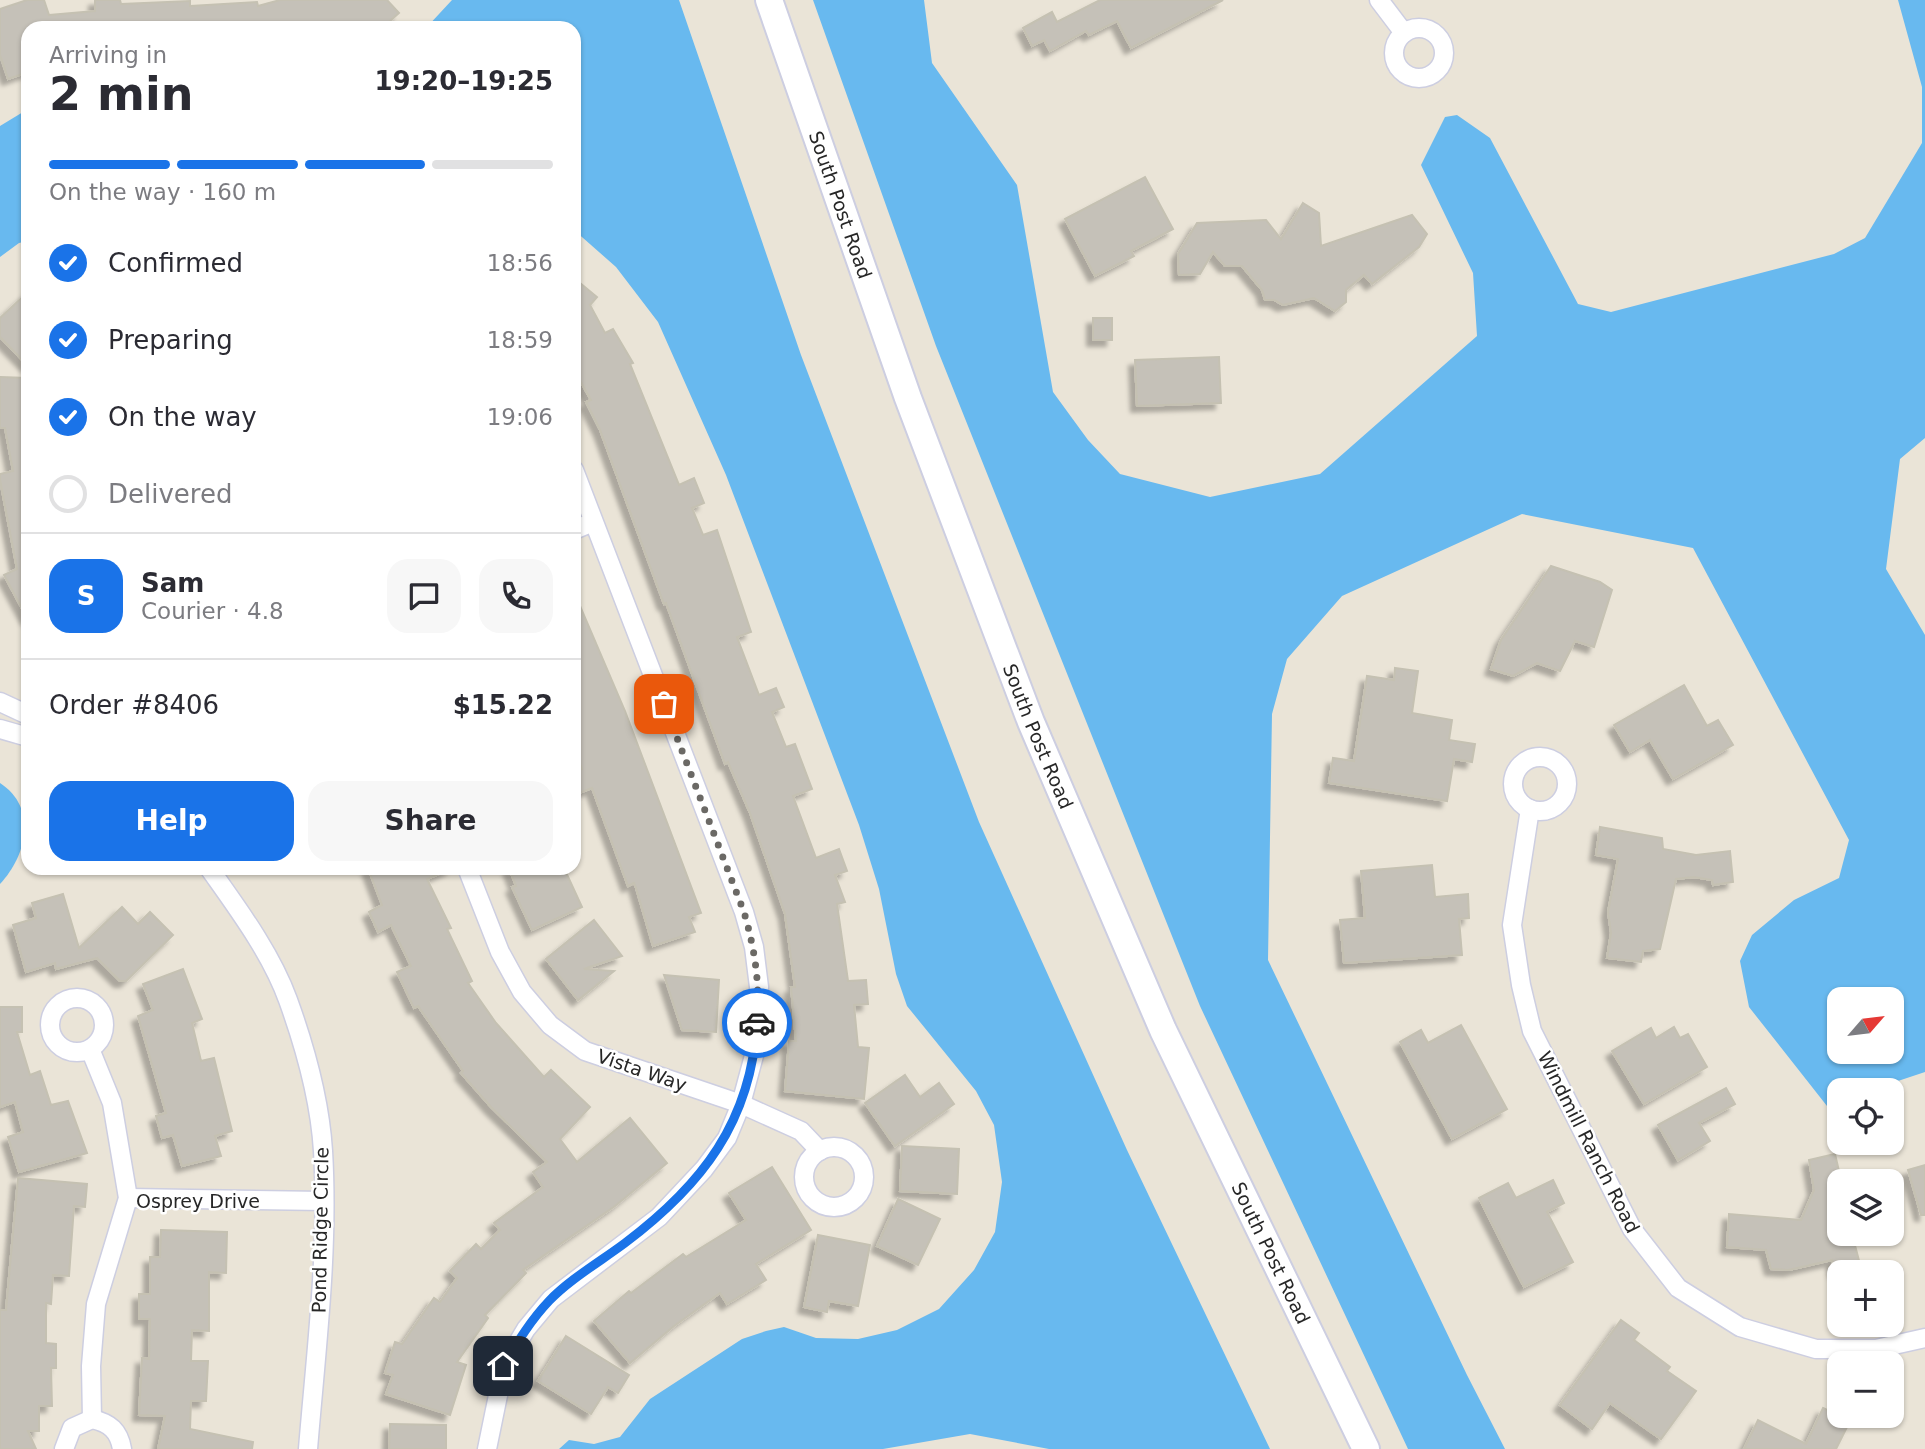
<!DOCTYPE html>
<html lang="en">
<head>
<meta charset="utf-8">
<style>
	body { margin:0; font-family:"DejaVu Sans",sans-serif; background:#f7f7f7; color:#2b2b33; height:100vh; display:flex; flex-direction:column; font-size:26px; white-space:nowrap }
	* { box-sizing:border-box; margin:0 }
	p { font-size:23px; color:#7c7c81 }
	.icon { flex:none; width:38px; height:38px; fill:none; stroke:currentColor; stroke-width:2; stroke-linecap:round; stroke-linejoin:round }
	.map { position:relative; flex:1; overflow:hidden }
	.details { position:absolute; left:21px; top:21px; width:560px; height:854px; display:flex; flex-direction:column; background:#fff; border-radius:21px; box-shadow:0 2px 5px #0004 }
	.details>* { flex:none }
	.needle { width:46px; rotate:62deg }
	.controls { position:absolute; left:1827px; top:987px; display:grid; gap:14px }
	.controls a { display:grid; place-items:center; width:77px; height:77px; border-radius:14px; background:#fff; box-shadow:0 2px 5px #0004; font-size:35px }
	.pin { position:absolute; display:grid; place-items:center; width:60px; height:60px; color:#fff; margin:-30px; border-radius:14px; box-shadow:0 4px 10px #0006 }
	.courier { position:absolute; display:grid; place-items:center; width:70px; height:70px; margin:-35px; border:5px solid #1a73e8; border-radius:50%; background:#fff; color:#222; box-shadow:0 2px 9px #0007 }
	.summary em { font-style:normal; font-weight:700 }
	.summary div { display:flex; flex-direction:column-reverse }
	.summary { display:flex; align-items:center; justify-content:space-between; height:119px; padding:0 28px }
	h1 { font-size:46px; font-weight:700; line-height:52px }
	.bar { display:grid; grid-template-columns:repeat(4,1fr); gap:10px 7px; align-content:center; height:84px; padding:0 28px }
	.bar i { height:9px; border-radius:5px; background:#e1e1e2 }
	.bar .on { background:#1a73e8 }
	.bar p { grid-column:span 4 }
	.line { display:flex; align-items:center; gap:18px; padding:0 28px; border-top:2px solid #e1e1e2 }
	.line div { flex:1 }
	.round { display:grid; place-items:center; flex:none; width:74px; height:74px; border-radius:21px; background:#f7f7f7 }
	ol { padding:0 28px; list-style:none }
	li { display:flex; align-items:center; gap:21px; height:77px }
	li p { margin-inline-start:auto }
	li .icon { padding:7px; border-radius:50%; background:#1a73e8; color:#fff; stroke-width:4 }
	li:last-child { color:#7c7c81 }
	li i { width:38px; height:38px; border:4px solid #e1e1e2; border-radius:50% }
	.cta { display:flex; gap:14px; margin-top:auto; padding:14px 28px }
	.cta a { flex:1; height:80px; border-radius:21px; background:#1a73e8; color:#fff; font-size:28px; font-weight:700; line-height:80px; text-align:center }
	.cta a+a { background:#f7f7f7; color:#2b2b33 }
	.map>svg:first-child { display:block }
	.water { fill:#68b9ef; fill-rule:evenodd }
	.building { fill:#c5c1b8; stroke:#c5c1b2; stroke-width:2; filter:url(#shadow) }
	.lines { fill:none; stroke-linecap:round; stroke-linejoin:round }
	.street-casing { stroke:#cdcee1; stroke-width:21 }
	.secondary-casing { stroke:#cdcee1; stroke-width:30 }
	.street { stroke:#fff; stroke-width:18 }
	.secondary { stroke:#fff; stroke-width:26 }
	.done { stroke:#6b6965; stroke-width:7; stroke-dasharray:0 12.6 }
	.route { stroke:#1a73e8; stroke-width:9 }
	.labels { text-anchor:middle; stroke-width:5; stroke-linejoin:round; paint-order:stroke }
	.street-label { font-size:19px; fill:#272727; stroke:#fff }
</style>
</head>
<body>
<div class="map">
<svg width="1925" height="1449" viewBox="0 0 1925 1449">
	<defs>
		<filter id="shadow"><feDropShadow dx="-6" dy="6" stdDeviation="2" flood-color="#0004"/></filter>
	</defs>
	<rect width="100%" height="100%" fill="#eae4d7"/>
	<g class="water">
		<path d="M452 0H679L801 355 979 822 1127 1150 1270 1449H1049L970 1434 883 1449H559L569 1440 594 1444 620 1437 650 1399 742 1339 766 1331 784 1327 816 1338 858 1339 897 1330 939 1309 974 1270 995 1232 1002 1182 994 1125 976 1091 907 1006 896 974 879 889 859 825 726 475 658 322 616 267 574 230V28H426Z"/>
		<path d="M813 0H924L932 63 1017 185 1053 392 1088 440 1120 474 1210 497 1320 474 1477 336 1473 273 1421 165 1445 117 1457 115 1490 138 1578 304 1611 312 1834 254 1865 238 1922 143V87L1898 0H1925V438L1900 459 1886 569 1925 635V1072L1871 1090H1839V1101L1827 1106 1749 1007 1740 961 1752 935 1794 900 1839 878 1849 840 1693 548 1522 514 1342 596 1287 659 1272 714 1268 960 1467 1375 1505 1449H1408L1200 1006 936 346ZM1839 999H1892V1052H1839Z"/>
		<path d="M28 109V241L19 243 0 257V126Z"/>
		<path d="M0 783C38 808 27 855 0 884Z"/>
	</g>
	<g class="building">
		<path d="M27 0H44L49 15 95 11V0H120L121 4 190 1V6L257 2 258 6 280 0H387L399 13 382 28H28V72L8 79 0 55V9Z"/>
		<path d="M1100 0H1223L1131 48 1117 21 1089 35 1086 31 1050 51 1044 40 1032 46 1023 28 1052 12 1057 22Z"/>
		<path d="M1145 177 1173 229 1131 251 1134 256 1095 276 1065 219Z"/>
		<path d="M1303 203 1319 213 1321 246 1412 215 1427 234 1419 247 1372 284 1364 275 1346 290V302L1335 311 1314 298 1283 305 1274 300H1265L1262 290 1242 266H1225L1213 252 1200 274 1179 275 1178 254 1197 223 1266 220 1281 239Z"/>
		<path d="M574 278 597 297 590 305 605 333 613 329 633 363 630 364 679 485 694 478 704 503 692 508 703 535 717 530 751 632 737 637 759 695 776 688 784 707 772 712 786 747 795 744 812 789 793 796 816 858 839 849 847 871 835 875 845 902 837 904 848 981 866 980 868 1004 854 1005 858 1047 869 1048 864 1099 785 1091 789 1041H796L791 987H795L785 914 750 813 728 762 725 764 666 603 664 604 600 430 586 402 591 400 574 370Z"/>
		<path d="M28 292V366L0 337V318Z"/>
		<rect x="1093" y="318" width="19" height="22"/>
		<path d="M1219 357 1221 403 1137 406 1135 360Z"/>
		<path d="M0 377 28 378V620L4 575 17 569 0 480V474L13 471 5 428H0Z"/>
		<path d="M1551 566 1600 582 1612 590 1594 647 1575 641 1560 671 1537 663 1513 676 1491 669 1501 640Z"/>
		<path d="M574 592 625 711 701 913 689 917 695 932 653 946 636 888 634 883 628 886 592 788 574 795V772L582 769 574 748Z"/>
		<path d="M1395 668 1418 671 1412 713 1452 720 1449 740 1475 744 1472 762 1454 759 1447 801 1329 783 1333 758 1354 761 1367 676 1394 680Z"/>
		<path d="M1684 685 1707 726 1718 720 1733 745 1673 779 1650 740 1630 752 1614 725Z"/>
		<path d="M1600 827 1662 838 1663 849 1696 855 1730 851 1733 882 1713 885 1712 880 1694 877 1676 879 1660 949 1643 951 1641 962 1607 958 1611 933 1608 912 1618 859 1596 855Z"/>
		<path d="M1432 865 1435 897 1468 894 1469 918 1459 919 1462 955 1344 963 1340 920 1365 918 1361 871Z"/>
		<path d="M368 868H453L427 879 451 928 447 929 472 981 468 983 496 1023 544 1077 551 1070 590 1107 560 1139 577 1162 630 1118 667 1163 615 1206 523 1270 526 1273 485 1315 488 1318 457 1362 466 1365 450 1415 386 1394 393 1375 385 1373 395 1342 402 1344 434 1298 440 1302 457 1278 450 1271 476 1244 481 1249 500 1230 494 1223 543 1187 533 1172 547 1162 491 1107 461 1073 463 1071 418 1006 414 1008 397 972 411 966 391 925 378 932 369 912 382 905Z"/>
		<path d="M509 868H564L582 907 532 930 512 887 516 886Z"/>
		<path d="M63 894 79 948 122 907 138 924 150 912 173 935 126 981H120L97 958 56 969 55 963 26 972 13 925 36 918 32 903Z"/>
		<path d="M594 920 622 956 584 969 614 971 578 1000 546 959Z"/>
		<path d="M183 969 202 1019 192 1023 201 1061 214 1058 232 1131 215 1136 221 1156 182 1166 173 1135 162 1138 156 1116 166 1113 138 1016 153 1010 143 984Z"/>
		<path d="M664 975 719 980 716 1032 682 1030Z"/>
		<path d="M0 1007H22V1032H17L30 1075 40 1071 51 1105 68 1101 87 1153 19 1172 8 1137 23 1132 15 1102 0 1107Z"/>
		<path d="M1461 1025 1507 1109 1452 1139 1400 1042 1421 1030 1428 1043Z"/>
		<path d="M1674 1027 1680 1038 1688 1034 1707 1067 1644 1104 1612 1051 1651 1028 1656 1038Z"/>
		<path d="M905 1075 920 1097 939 1083 954 1104 895 1146 865 1103Z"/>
		<path d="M1726 1088 1735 1104 1699 1123 1710 1141 1678 1160 1658 1125Z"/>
		<path d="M902 1146 959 1149 957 1194 900 1191Z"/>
		<path d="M1835 1154 1839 1171V1234H1852L1862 1272H1835L1832 1260 1789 1270 1771 1269 1766 1250 1727 1247 1729 1214 1801 1220 1814 1190 1809 1160Z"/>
		<path d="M1925 1165V1215H1921L1908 1170Z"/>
		<path d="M772 1167 811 1230 756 1264 766 1280 727 1304 720 1293 674 1326 630 1363 594 1321 629 1291 631 1293 683 1254 686 1257 746 1220 729 1193Z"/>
		<path d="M18 1178 87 1184 85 1207 74 1206 69 1276 53 1275 51 1304 46 1303V1343L56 1344V1368H51L52 1406H39V1431H28L36 1449H0V1310H6Z"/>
		<path d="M1553 1180 1564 1203 1547 1212 1573 1262 1524 1287 1479 1198 1508 1183 1516 1198Z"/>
		<path d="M898 1199 940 1219 918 1265 877 1246Z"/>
		<path d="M161 1230 227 1232 226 1273 209 1272V1331L192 1330 191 1361H208L206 1401H191L190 1429 253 1442 252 1449H158L165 1416 139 1415 142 1358 149 1359 150 1319H139V1294H150V1257H160Z"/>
		<path d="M818 1235 870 1245 858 1306 829 1301 827 1312 804 1307Z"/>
		<path d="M1621 1320 1639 1333 1634 1340 1670 1367 1667 1371 1696 1391 1661 1439 1610 1403 1592 1429 1560 1405Z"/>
		<path d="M566 1336 629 1375 618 1393 608 1387 591 1414 538 1381Z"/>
		<path d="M1823 1408 1850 1421 1836 1449H1744L1758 1420 1806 1444Z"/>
		<path d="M390 1424 446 1425V1449H389Z"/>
	</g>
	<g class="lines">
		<g class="street-casing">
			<g id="street">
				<path d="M1379 0 1404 33"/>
				<circle cx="1419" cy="53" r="25"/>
				<path d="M574 530 593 522"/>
				<path d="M0 702 28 715"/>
				<path d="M0 729 28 737"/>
				<circle cx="1540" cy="784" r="27"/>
				<path d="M1530 809 1512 925 1521 985 1532 1031 1632 1229 1678 1288 1740 1327 1816 1349H1876L1925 1338"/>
				<path d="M209 868C238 909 271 953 288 1000 305 1047 320 1102 323 1151 329 1250 316 1351 308 1449"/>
				<path d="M467 868 500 952 522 992 550 1025 585 1051 741 1104 801 1131 820 1151"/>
				<circle cx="77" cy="1025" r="27"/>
				<path d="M90 1049 112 1103 128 1198 96 1304 91 1366 92 1419"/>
				<circle cx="834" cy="1177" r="30"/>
				<path d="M128 1198 324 1201"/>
				<path d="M64 1449 72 1428 92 1419C110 1423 119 1431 122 1449"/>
				<path d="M487 1449 504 1366 526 1329 551 1299 659 1217 704 1169 727 1138 741 1104 756 1048 759 987 754 947 744 912 574 470"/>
			</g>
		</g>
		<g class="secondary-casing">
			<g id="secondary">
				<path id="s1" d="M769 0 908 398 1031 722 1163 1030 1366 1449"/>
			</g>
		</g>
		<use href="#street" class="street"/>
		<use href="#secondary" class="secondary"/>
	</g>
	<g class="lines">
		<path class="done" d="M664 704 744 912C755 950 760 983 757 1023"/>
		<path class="route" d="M503 1366C517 1343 530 1321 549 1301 570 1279 601 1261 625 1243 702 1185 751 1122 757 1023"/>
	</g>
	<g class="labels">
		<g class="street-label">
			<text dy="7" stroke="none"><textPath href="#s1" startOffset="217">South Post Road</textPath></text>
			<text dy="7" stroke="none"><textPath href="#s1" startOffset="784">South Post Road</textPath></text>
			<text transform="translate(642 1070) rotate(19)" y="7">Vista Way</text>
			<text transform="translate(1589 1142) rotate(63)" y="7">Windmill Ranch Road</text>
			<text x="198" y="1208">Osprey Drive</text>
			<text transform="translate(320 1230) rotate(-89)" y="7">Pond Ridge Circle</text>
			<text dy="7" stroke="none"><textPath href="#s1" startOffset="1351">South Post Road</textPath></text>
		</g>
	</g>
</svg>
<div class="controls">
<a><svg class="needle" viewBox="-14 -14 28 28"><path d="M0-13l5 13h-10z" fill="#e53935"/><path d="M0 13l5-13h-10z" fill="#7c7c81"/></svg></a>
<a><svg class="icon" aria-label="locate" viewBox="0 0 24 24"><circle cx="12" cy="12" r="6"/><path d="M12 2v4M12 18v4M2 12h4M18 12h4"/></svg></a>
<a><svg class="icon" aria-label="layers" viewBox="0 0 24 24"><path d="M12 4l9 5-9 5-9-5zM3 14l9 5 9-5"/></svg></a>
<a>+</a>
<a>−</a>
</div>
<div class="pin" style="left:664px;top:704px;background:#ea580c"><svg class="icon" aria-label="bag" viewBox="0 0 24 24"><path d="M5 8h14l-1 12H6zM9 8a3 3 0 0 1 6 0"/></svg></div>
<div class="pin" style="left:503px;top:1366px;background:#1f2937"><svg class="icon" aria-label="home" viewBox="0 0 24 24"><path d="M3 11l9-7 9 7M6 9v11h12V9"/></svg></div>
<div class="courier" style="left:757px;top:1023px"><svg class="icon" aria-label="car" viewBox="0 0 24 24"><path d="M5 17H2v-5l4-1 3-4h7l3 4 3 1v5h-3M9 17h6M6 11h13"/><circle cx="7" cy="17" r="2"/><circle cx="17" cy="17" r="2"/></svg></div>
<section class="details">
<div class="summary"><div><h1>2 min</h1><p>Arriving in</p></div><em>19:20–19:25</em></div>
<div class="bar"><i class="on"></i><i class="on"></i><i class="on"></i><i></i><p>On the way · 160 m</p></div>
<ol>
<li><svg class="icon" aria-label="check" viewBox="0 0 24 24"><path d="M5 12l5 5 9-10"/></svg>Confirmed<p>18:56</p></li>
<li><svg class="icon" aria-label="check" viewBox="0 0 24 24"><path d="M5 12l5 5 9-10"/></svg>Preparing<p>18:59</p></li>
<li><svg class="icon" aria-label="check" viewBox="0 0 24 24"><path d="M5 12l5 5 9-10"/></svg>On the way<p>19:06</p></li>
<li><i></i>Delivered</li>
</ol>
<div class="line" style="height:126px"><b class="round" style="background:#1a73e8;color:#fff">S</b><div><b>Sam</b><p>Courier · 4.8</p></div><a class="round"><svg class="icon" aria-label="chat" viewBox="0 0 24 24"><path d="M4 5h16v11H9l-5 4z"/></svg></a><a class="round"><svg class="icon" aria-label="phone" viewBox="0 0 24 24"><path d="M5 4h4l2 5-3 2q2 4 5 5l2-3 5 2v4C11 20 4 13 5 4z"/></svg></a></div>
<div class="line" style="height:91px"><div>Order #8406</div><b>$15.22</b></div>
<div class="cta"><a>Help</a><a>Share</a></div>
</section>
</div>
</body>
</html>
